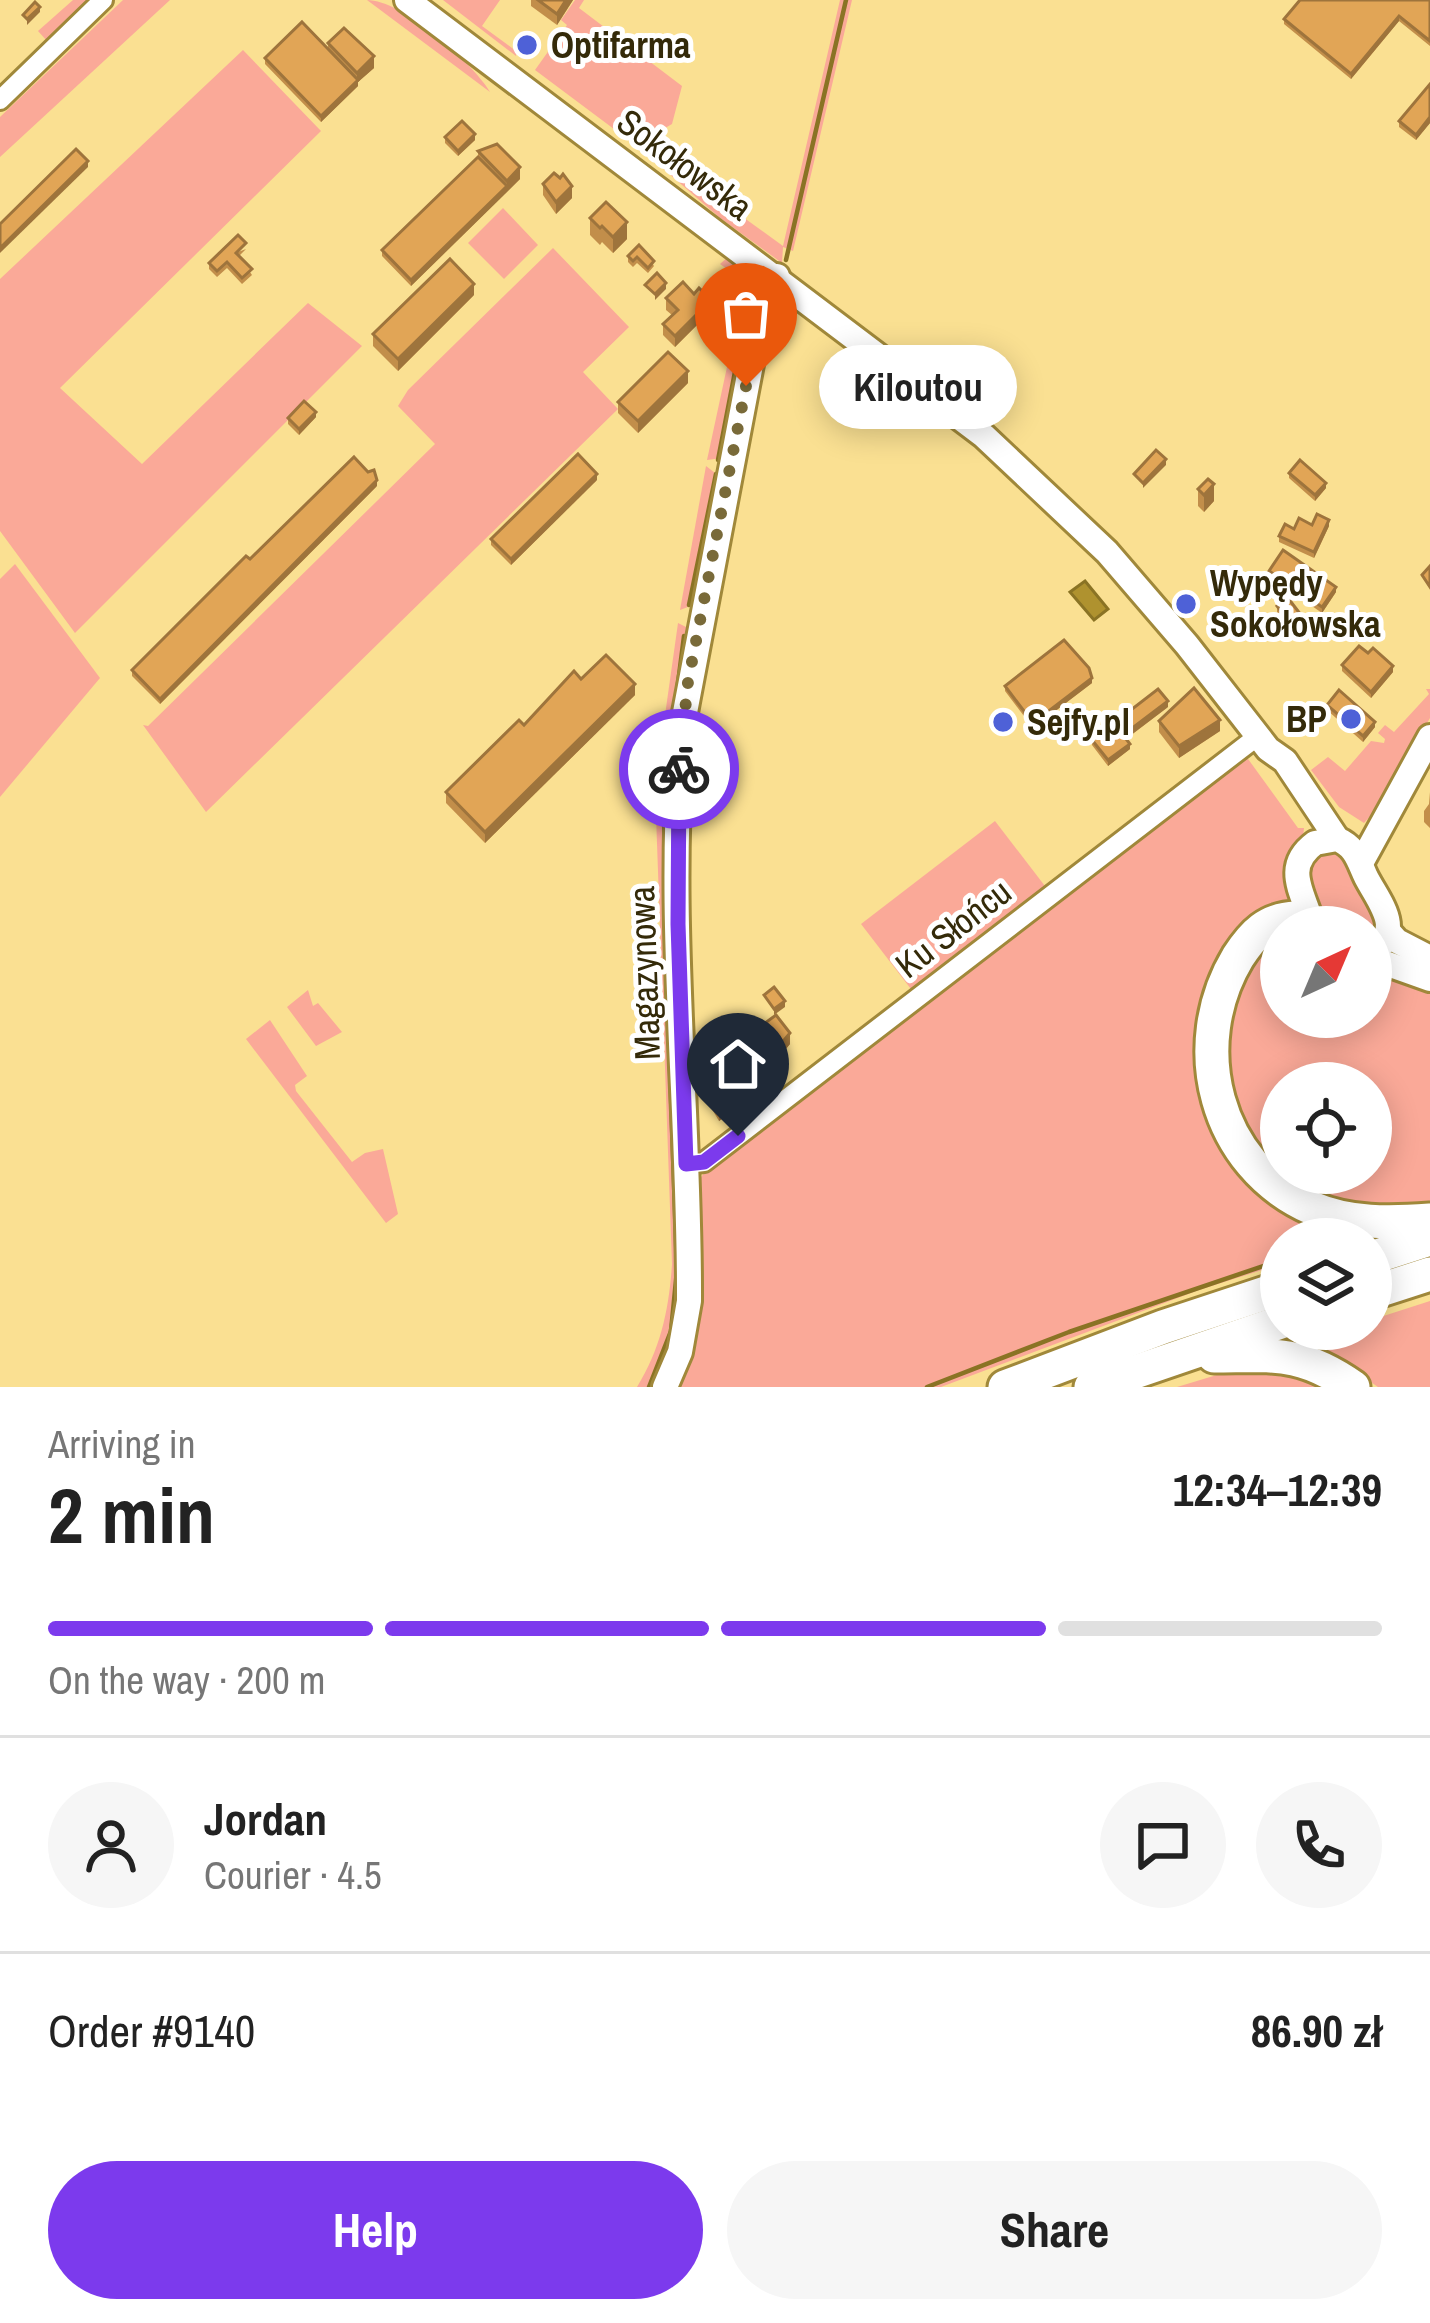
<!DOCTYPE html>
<html lang="en">
<head>
<meta charset="utf-8">
<style>
	body { margin:0; font-family:"Archivo Narrow",sans-serif; background:#f6f6f6; color:#222; height:100vh; display:flex; flex-direction:column; font-size:45px; white-space:nowrap }
	* { box-sizing:border-box; margin:0 }
	p { font-size:39px; color:#767676 }
	.icon { flex:none; width:66px; height:66px; fill:none; stroke:currentColor; stroke-width:2; stroke-linecap:round; stroke-linejoin:round }
	.map { position:relative; height:1387px; overflow:hidden }
	.side { display:flex; flex-direction:column; background:#fff; flex:1 }
	.side>* { flex:none }
	.needle { width:78px; rotate:44deg }
	.controls { position:absolute; left:1260px; top:906px; display:grid; gap:24px }
	.controls a { display:grid; place-items:center; width:132px; height:132px; border-radius:50%; background:#fff; box-shadow:0 6px 30px #0003; font-size:60px }
	.pin { position:absolute; display:grid; place-items:center; width:102px; height:102px; color:#fff; margin:-123px -51px; border-radius:50% 50% 50% 0; rotate:-45deg; box-shadow:0 0 12px #0007 }
	.pin .icon { rotate:45deg }
	.courier { position:absolute; display:grid; place-items:center; width:120px; height:120px; margin:-60px; border:9px solid #7c3aed; border-radius:50%; background:#fff; color:#222; box-shadow:0 3px 15px #0007 }
	.bubble { position:absolute; height:84px; border-radius:42px; background:#fff; box-shadow:0 6px 30px #0003; font-size:39px; font-weight:700; line-height:84px; text-align:center }
	.summary em { font-style:normal; font-weight:700 }
	.summary div { display:flex; flex-direction:column-reverse }
	.summary { display:flex; align-items:center; justify-content:space-between; height:204px; padding:0 48px }
	h1 { font-size:78px; font-weight:700; line-height:90px }
	.bar { display:grid; grid-template-columns:repeat(4,1fr); gap:18px 12px; align-content:center; height:144px; padding:0 48px }
	.bar i { height:15px; border-radius:9px; background:#e0e0e0 }
	.bar .current { background:#7c3aed }
	.bar p { grid-column:span 4 }
	.line { display:flex; align-items:center; gap:30px; padding:0 48px; border-top:3px solid #e0e0e0 }
	.line div { flex:1 }
	.round { display:grid; place-items:center; flex:none; width:126px; height:126px; border-radius:63px; background:#f6f6f6 }
	.cta { display:flex; gap:24px; margin-top:auto; padding:24px 48px }
	.cta a { flex:1; height:138px; border-radius:72px; background:#7c3aed; color:#fff; font-size:48px; font-weight:700; line-height:138px; text-align:center }
	.cta a+a { background:#f6f6f6; color:#222 }
	.map>svg:first-child { display:block }
	.green { fill:#faa998; fill-rule:evenodd }
	.water { fill:#af922f; stroke:#8a7324; stroke-width:3 }
	.lines { fill:none; stroke-linecap:round; stroke-linejoin:round }
	.stream { stroke:#8a7324; stroke-width:4.5 }
	.street-casing { stroke:#a0883a; stroke-width:24 }
	.secondary-casing { stroke:#a0883a; stroke-width:30 }
	.highway-casing { stroke:#a0883a; stroke-width:39 }
	.street { stroke:#fff; stroke-width:18 }
	.secondary { stroke:#fff; stroke-width:24 }
	.highway { stroke:#fff; stroke-width:33 }
	.wall { fill:#c28e4a }
	.shaded-wall { fill:#9e743c }
	.building { fill:#e1a556; stroke:#9e743c; stroke-width:3 }
	.done { stroke:#796a39; stroke-width:12; stroke-dasharray:0 21.6 }
	.route { stroke:#7c3aed; stroke-width:15 }
	.poi-dot { fill:#4e61d7; stroke:#fff; stroke-width:4.5 }
	.labels { text-anchor:middle; stroke-width:10; stroke-linejoin:round; paint-order:stroke }
	.poi-label { font-size:36px; font-weight:bold; fill:#342a09; stroke:#fff; text-anchor:start }
	.street-label { font-size:36px; fill:#342a09; stroke:#fff }
</style>
</head>
<body>
<div class="map">
<svg width="1430" height="1387" viewBox="0 0 1430 1387">
	<rect width="100%" height="100%" fill="#fae092"/>
	<g class="green">
		<path d="M73 0H90L47 41 38 31Z"/>
		<path d="M123 0H170L0 157V117Z"/>
		<path d="M367 0C402 0 471 61 490 92Z"/>
		<path d="M443 0H500L482 26 516 51V56Z"/>
		<path d="M575 0H584L579 8 682 86 672 124 641 142 638 147 535 70 567 25 561 20Z"/>
		<path d="M840 0H852L793 251 783 247 782 263 720 218 651 158 725 212 729 207 783 246Z"/>
		<path d="M243 50 321 131 60 388 142 464 308 303 362 346 75 633 0 531V279Z"/>
		<path d="M503 208 538 245 504 279 468 243Z"/>
		<path d="M553 248 629 327 583 372 618 409 206 812 143 725 148 726 435 444 398 406 408 390Z"/>
		<path d="M728 257 754 275 749 324 720 343 702 325 745 282 720 264Z"/>
		<path d="M735 348 742 351 722 458 707 460 730 353Z"/>
		<path d="M706 466 719 476 693 605 680 610Z"/>
		<path d="M15 564 100 678 0 797V579Z"/>
		<path d="M678 623 688 628V634L669 775 661 780 656 779Z"/>
		<path d="M1426 689H1430V718L1381 804 1364 823 1339 807 1311 770 1328 757 1345 771 1371 741 1384 743 1385 739 1378 733 1385 725 1394 732 1429 694Z"/>
		<path d="M1243 752 1298 828H1304L1303 838 1295 901 1239 935 1209 1114 1367 1236 1281 1239V1264L1199 1290 941 1387H672L697 1183 711 1163Z"/>
		<path d="M655 787 667 790 679 1305 672 1342 653 1387H637C661 1348 669 1309 672 1264Z"/>
		<path d="M995 821 1048 890 914 993 861 924Z"/>
		<path d="M1334 852C1358 864 1385 914 1371 940V927H1325C1318 898 1291 859 1334 852Z"/>
		<path d="M1281 929V1017H1371V970L1430 990V1207L1373 1213 1284 1180 1225 1104 1231 984ZM1281 1083H1371V1173H1281Z"/>
		<path d="M308 990 313 1006 318 1003 342 1032 316 1046 287 1007Z"/>
		<path d="M270 1020 307 1076 295 1085 296 1091 352 1162 365 1153 383 1149 398 1214 386 1223 246 1039Z"/>
		<path d="M1430 1301V1387H1378L1337 1359 1292 1344 1341 1329H1371V1320Z"/>
		<path d="M1275 1368 1337 1387H1177L1220 1374Z"/>
	</g>
	<path class="water" d="M1085 581 1108 609 1094 620 1070 592Z"/>
	<g class="lines">
		<g class="stream">
			<path d="M786 260 846 0"/>
			<path d="M744 325 748 304"/>
			<path d="M718 460 739 351"/>
			<path d="M689 605 716 474"/>
			<path d="M676 699 684 636"/>
			<path d="M665 776 670 740"/>
			<path d="M664 798 665 930"/>
			<path d="M649 1387 671 1331 677 1270 666 954"/>
			<path d="M927 1387 1069 1332 1281 1260"/>
		</g>
		<g class="street-casing">
			<g id="street">
				<path d="M0 100 103 0"/>
				<path d="M686 1164 704 1162 1258 736"/>
			</g>
		</g>
		<g class="secondary-casing">
			<g id="secondary">
				<path d="M407 0 984 436 1107 552 1187 645 1268 749 1285 761 1337 839"/>
				<path d="M1361 863 1430 737"/>
				<path d="M1313 927C1305 895 1281 868 1315 843L1337 839C1356 847 1358 860 1366 877 1380 904 1405 930 1371 954"/>
				<path d="M1388 931 1397 941 1430 958"/>
				<path d="M1371 958 1430 979"/>
				<path d="M665 1387 680 1352 689 1301C690 1109 665 915 683 723L763 301 777 276"/>
			</g>
		</g>
		<g class="highway-casing">
			<g id="highway">
				<path d="M1312 927 1296 918C1267 919 1253 934 1238 957 1185 1045 1214 1165 1312 1208 1349 1224 1390 1223 1430 1220"/>
				<path d="M1371 1258 1430 1239"/>
				<path d="M1371 1293 1430 1274"/>
				<path d="M1214 1356C1274 1356 1300 1350 1353 1387"/>
				<path d="M1005 1387 1163 1327 1281 1288"/>
				<path d="M1091 1387 1281 1322"/>
			</g>
		</g>
		<use href="#street" class="street"/>
		<use href="#secondary" class="secondary"/>
		<use href="#highway" class="highway"/>
	</g>
	<g class="wall">
		<path d="M531 0H573L557 25 531 6Z"/>
		<path d="M1430 0V46L1399 21 1351 79 1284 24V19Z"/>
		<path d="M328 43 374 68 358 82V86L321 122 265 64V58L328 49Z"/>
		<path d="M1430 84V123L1416 140 1399 127V121Z"/>
		<path d="M445 137 475 140 458 156 445 143Z"/>
		<path d="M478 151 520 179 411 286 382 256V250L478 157Z"/>
		<path d="M543 184 572 198 556 214 543 195Z"/>
		<path d="M590 218 627 239 613 253 602 242 600 245 590 235Z"/>
		<path d="M639 245 654 266 648 273 637 263 633 267 628 262V256Z"/>
		<path d="M246 249 239 256 252 275 242 284 227 268 217 277 209 269V263Z"/>
		<path d="M474 295 398 371 373 346V334Z"/>
		<path d="M666 298 711 311 675 347 663 335V324L672 315 666 310Z"/>
		<path d="M688 383 638 433 618 413V402Z"/>
		<path d="M316 417 299 435 288 424V418Z"/>
		<path d="M1289 473 1326 488 1315 501 1289 478Z"/>
		<path d="M597 480 511 565 491 545V539Z"/>
		<path d="M377 486 160 704 132 676V670L250 559Z"/>
		<path d="M1198 489 1214 501 1204 512 1198 506Z"/>
		<path d="M1312 525 1329 526 1314 558 1279 542V536L1294 529Z"/>
		<path d="M1269 571 1336 592 1322 613 1269 576Z"/>
		<path d="M1277 606 1301 621 1290 629 1277 612Z"/>
		<path d="M1342 665 1393 672 1371 698 1342 671Z"/>
		<path d="M581 679 635 695 485 843 446 803V792Z"/>
		<path d="M1092 683 1033 728 1005 691V686Z"/>
		<path d="M1327 705 1375 727 1363 742 1327 710Z"/>
		<path d="M1168 707 1126 739 1130 749 1108 766 1092 745V740Z"/>
		<path d="M1159 721 1220 731 1179 758 1159 732Z"/>
		<path d="M1430 792V828L1424 822V811L1429 804Z"/>
		<path d="M765 1023 790 1044 774 1063 759 1044V1033L765 1028Z"/>
		<path d="M711 1066 743 1081 734 1088 737 1102 729 1109V1114L719 1121 703 1094V1082L711 1076Z"/>
	</g>
	<g class="shaded-wall">
		<path d="M566 0H573L557 25V14Z"/>
		<path d="M40 7V12L27 25V19Z"/>
		<path d="M1399 16V21L1351 79V74Z"/>
		<path d="M374 56V68L358 82V86L321 122V116L357 82V73Z"/>
		<path d="M1430 117V123L1416 140V135Z"/>
		<path d="M475 134V140L458 156V151Z"/>
		<path d="M88 161V167L0 253V248Z"/>
		<path d="M520 167V179L507 192V181Z"/>
		<path d="M507 186V192L411 286V280Z"/>
		<path d="M572 186V198L556 214V202Z"/>
		<path d="M627 222V239L613 253V237Z"/>
		<path d="M666 283V289L655 300V294Z"/>
		<path d="M474 284V295L398 371V359Z"/>
		<path d="M711 300V311L675 347V336Z"/>
		<path d="M688 371V383L638 433V421Z"/>
		<path d="M316 412V417L299 435V429Z"/>
		<path d="M1166 459V465L1143 488V483Z"/>
		<path d="M597 474V480L511 565V559Z"/>
		<path d="M377 480V486L160 704V699Z"/>
		<path d="M1326 483V488L1315 501V495Z"/>
		<path d="M1214 484V501L1204 512V495Z"/>
		<path d="M1329 520V526L1314 558V552Z"/>
		<path d="M1336 587V592L1322 613V607Z"/>
		<path d="M1301 615V621L1290 629V623Z"/>
		<path d="M1393 666V672L1371 698V692Z"/>
		<path d="M1092 678V683L1033 728V723Z"/>
		<path d="M635 684V695L485 843V832Z"/>
		<path d="M1168 701V707L1123 741V735Z"/>
		<path d="M1220 720V731L1179 758V746Z"/>
		<path d="M1375 722V727L1363 742V736Z"/>
		<path d="M1130 744V749L1108 766V760Z"/>
		<path d="M785 1001V1007L774 1015V1009Z"/>
		<path d="M790 1033V1044L774 1063V1052Z"/>
		<path d="M743 1070V1081L728 1092V1080Z"/>
		<path d="M737 1091V1102L729 1109V1114L719 1121V1110L726 1099Z"/>
	</g>
	<g class="building">
		<path d="M538 0H566L557 14Z"/>
		<path d="M1300 0H1430V41L1399 16 1351 74 1284 19Z"/>
		<path d="M35 2 40 7 27 19 23 15Z"/>
		<path d="M302 22 358 80 321 116 265 58Z"/>
		<path d="M344 28 374 56 357 73 328 43Z"/>
		<path d="M1430 84V117L1416 135 1399 121Z"/>
		<path d="M462 121 475 134 458 151 445 137Z"/>
		<path d="M497 144 520 167 507 181 478 151Z"/>
		<path d="M76 149 88 161 0 248V224Z"/>
		<path d="M478 157 507 186 411 280 382 250Z"/>
		<path d="M554 173 560 178 563 174 572 186 556 202 543 184Z"/>
		<path d="M606 202 627 222 613 237 602 226 600 228 590 218Z"/>
		<path d="M238 235 246 243 236 253 252 269 242 278 227 262 217 271 209 263Z"/>
		<path d="M639 245 654 261 648 268 637 257 633 261 628 256Z"/>
		<path d="M450 259 474 284 398 359 373 334Z"/>
		<path d="M657 273 666 283 655 294 645 285Z"/>
		<path d="M683 282 694 294 699 288 711 300 675 336 663 324 678 310 666 298Z"/>
		<path d="M668 352 688 371 638 421 618 402Z"/>
		<path d="M304 401 316 412 299 429 288 418Z"/>
		<path d="M1156 450 1166 459 1143 483 1134 474Z"/>
		<path d="M578 454 597 474 511 559 491 539Z"/>
		<path d="M354 457 368 472 374 470 377 480 160 699 132 670 246 556 250 559Z"/>
		<path d="M1300 460 1326 483 1315 495 1289 473Z"/>
		<path d="M1208 479 1214 484 1204 495 1198 489Z"/>
		<path d="M1317 514 1329 520 1314 552 1279 536 1285 524 1294 529 1299 518 1312 525Z"/>
		<path d="M1283 550 1336 587 1322 607 1269 571Z"/>
		<path d="M1430 566V587L1422 575Z"/>
		<path d="M1288 598 1301 615 1290 623 1277 606Z"/>
		<path d="M1064 640 1089 668 1092 678 1033 723 1005 686Z"/>
		<path d="M1359 646 1368 653 1373 648 1393 666 1371 692 1342 665Z"/>
		<path d="M606 655 635 684 485 832 446 792 519 720 524 725 574 671 581 679Z"/>
		<path d="M1194 688 1220 720 1179 746 1159 721Z"/>
		<path d="M1158 689 1168 701 1123 735 1130 744 1108 760 1092 740Z"/>
		<path d="M1339 690 1375 722 1363 736 1327 705Z"/>
		<path d="M774 987 785 1001 774 1009 764 995Z"/>
		<path d="M776 1015 790 1033 774 1052 759 1033 767 1026 765 1023Z"/>
		<path d="M729 1053 743 1070 728 1080 737 1091 726 1099 729 1103 719 1110 703 1082 712 1075 711 1066Z"/>
	</g>
	<g class="lines">
		<path class="done" d="M679 769 688 682 746 386"/>
		<path class="route" d="M679 769 678 924 686 1164 704 1162 738 1136"/>
	</g>
	<g class="poi-dot">
		<circle cx="527" cy="45" r="12"/>
		<circle cx="1186" cy="604" r="12"/>
		<circle cx="1351" cy="719" r="12"/>
		<circle cx="1003" cy="722" r="12"/>
	</g>
	<g class="labels">
		<g class="poi-label">
			<text x="551" y="58">Optifarma</text>
			<text x="1210" y="596">Wypędy<tspan x="1210" dy="41">Sokołowska</tspan></text>
			<text x="1327" y="732" text-anchor="end">BP</text>
			<text x="1027" y="735">Sejfy.pl</text>
		</g>
		<g class="street-label">
			<text transform="translate(685 164) rotate(37)" y="13">Sokołowska</text>
			<text transform="translate(953 928) rotate(-38)" y="13">Ku Słońcu</text>
			<text transform="translate(644 973) rotate(-92)" y="13">Magazynowa</text>
		</g>
	</g>
</svg>
<div class="controls">
<a><svg class="needle" viewBox="-14 -14 28 28"><path d="M0-13l5 13h-10z" fill="#e53935"/><path d="M0 13l5-13h-10z" fill="#767676"/></svg></a>
<a><svg class="icon" aria-label="locate" viewBox="0 0 24 24"><circle cx="12" cy="12" r="6"/><path d="M12 2v4M12 18v4M2 12h4M18 12h4"/></svg></a>
<a><svg class="icon" aria-label="layers" viewBox="0 0 24 24"><path d="M12 4l9 5-9 5-9-5zM3 14l9 5 9-5"/></svg></a>
</div>
<div class="pin" style="left:746px;top:386px;background:#ea580c"><svg class="icon" aria-label="bag" viewBox="0 0 24 24"><path d="M5 8h14l-1 12H6zM9 8a3 3 0 0 1 6 0"/></svg></div>
<div class="pin" style="left:738px;top:1136px;background:#1f2937"><svg class="icon" aria-label="home" viewBox="0 0 24 24"><path d="M3 11l9-7 9 7M6 9v11h12V9"/></svg></div>
<div class="courier" style="left:679px;top:769px"><svg class="icon" aria-label="bike" viewBox="0 0 24 24"><circle cx="6" cy="16" r="4"/><circle cx="18" cy="16" r="4"/><path d="M6 16l4-8h5l3 8M10 8l3 8H6M13 5h3"/></svg></div>
<div class="bubble" style="left:819px;top:345px;width:198px">Kiloutou</div>
</div>
<section class="side">
<div class="summary"><div><h1>2 min</h1><p>Arriving in</p></div><em>12:34–12:39</em></div>
<div class="bar"><i class="current"></i><i class="current"></i><i class="current"></i><i></i><p>On the way · 200 m</p></div>
<div class="line" style="height:216px"><a class="round"><svg class="icon" aria-label="person" viewBox="0 0 24 24"><circle cx="12" cy="8" r="4"/><path d="M4 21q1-7 8-7t8 7"/></svg></a><div><b>Jordan</b><p>Courier · 4.5</p></div><a class="round"><svg class="icon" aria-label="chat" viewBox="0 0 24 24"><path d="M4 5h16v11H9l-5 4z"/></svg></a><a class="round"><svg class="icon" aria-label="phone" viewBox="0 0 24 24"><path d="M5 4h4l2 5-3 2q2 4 5 5l2-3 5 2v4C11 20 4 13 5 4z"/></svg></a></div>
<div class="line" style="height:156px"><div>Order #9140</div><b>86.90 zł</b></div>
<div class="cta"><a>Help</a><a>Share</a></div>
</section>
</body>
</html>
